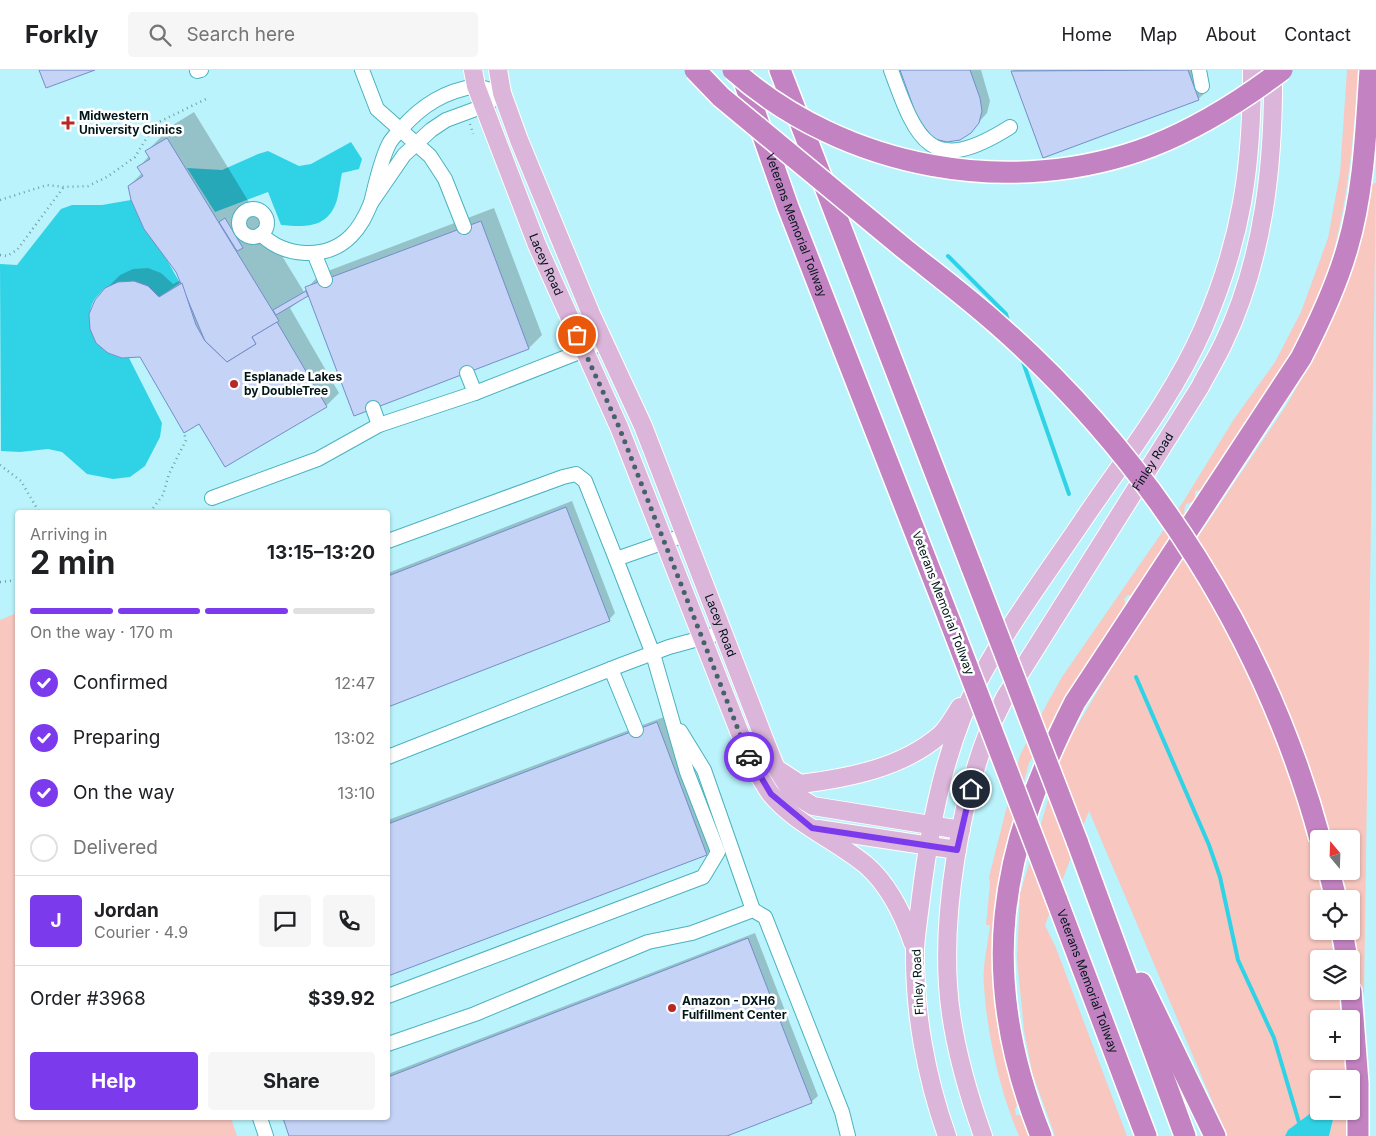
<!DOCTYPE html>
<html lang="en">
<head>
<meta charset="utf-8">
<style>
	body { margin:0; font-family:Inter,sans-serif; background:#f6f6f6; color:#202124; height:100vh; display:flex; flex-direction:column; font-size:19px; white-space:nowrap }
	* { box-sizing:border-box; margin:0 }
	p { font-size:16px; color:#757577 }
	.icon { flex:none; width:28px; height:28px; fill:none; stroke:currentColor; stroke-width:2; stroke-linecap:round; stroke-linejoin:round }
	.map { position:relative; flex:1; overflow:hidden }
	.details { position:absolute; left:15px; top:440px; width:375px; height:610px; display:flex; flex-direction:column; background:#fff; border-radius:5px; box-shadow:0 1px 4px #0004 }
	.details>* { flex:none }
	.needle { width:32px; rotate:341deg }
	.tools { position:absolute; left:1310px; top:760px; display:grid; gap:10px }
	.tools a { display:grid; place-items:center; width:50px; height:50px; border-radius:5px; background:#fff; box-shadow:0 1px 4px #0004; font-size:25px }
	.pin { position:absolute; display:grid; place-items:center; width:42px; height:42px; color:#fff; margin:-21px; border:2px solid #fff; border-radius:50%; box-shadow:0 1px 5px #0007 }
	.courier { position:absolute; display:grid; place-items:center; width:50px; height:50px; margin:-25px; border:4px solid #7c3aed; border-radius:50%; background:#fff; color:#222; box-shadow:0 1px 6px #0007 }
	.summary em { font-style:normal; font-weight:700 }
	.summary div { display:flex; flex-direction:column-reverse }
	.summary { display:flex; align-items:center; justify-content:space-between; height:85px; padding:0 15px }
	h1 { font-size:32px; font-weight:700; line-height:38px }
	.bar { display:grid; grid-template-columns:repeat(4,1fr); gap:8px 5px; align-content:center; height:60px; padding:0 15px }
	.bar i { height:6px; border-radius:4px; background:#e0e0e0 }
	.bar .active { background:#7c3aed }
	.bar p { grid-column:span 4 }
	.line { display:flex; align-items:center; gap:12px; padding:0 15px; border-top:1px solid #e0e0e0 }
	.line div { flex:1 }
	.round { display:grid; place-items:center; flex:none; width:52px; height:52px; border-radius:5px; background:#f6f6f6 }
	ol { padding:0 15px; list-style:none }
	li { display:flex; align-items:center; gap:15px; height:55px }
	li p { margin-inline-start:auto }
	li .icon { padding:5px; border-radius:50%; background:#7c3aed; color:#fff; stroke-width:4 }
	li:last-child { color:#757577 }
	li i { width:28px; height:28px; border:2px solid #e0e0e0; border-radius:50% }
	.primary-button { display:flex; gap:10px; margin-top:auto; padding:10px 15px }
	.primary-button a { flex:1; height:58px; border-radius:5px; background:#7c3aed; color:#fff; font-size:20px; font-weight:700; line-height:58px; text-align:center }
	.primary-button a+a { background:#f6f6f6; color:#202124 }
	header { display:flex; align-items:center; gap:30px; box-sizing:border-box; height:70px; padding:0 25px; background:#fff; border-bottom:1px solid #e0e0e0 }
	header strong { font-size:24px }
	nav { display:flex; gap:28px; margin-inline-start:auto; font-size:18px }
	.search { width:350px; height:45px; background:#f6f6f6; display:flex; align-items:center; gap:12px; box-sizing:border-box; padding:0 18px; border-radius:5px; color:#757577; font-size:19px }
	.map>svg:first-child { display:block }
	.green { fill:#f8c7c0 }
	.water { fill:#30d3e6 }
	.shadow { fill:#0003 }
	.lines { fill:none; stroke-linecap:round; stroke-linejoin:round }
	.stream { stroke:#30d3e6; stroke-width:4 }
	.building { fill:#c4d3f6; stroke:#758dca }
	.minor-casing { stroke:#4ab2bf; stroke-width:16 }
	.major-casing { stroke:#fff; stroke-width:20 }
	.highway-casing { stroke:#fff; stroke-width:24 }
	.path { stroke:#739ea3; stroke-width:2.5; stroke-dasharray:1 4; stroke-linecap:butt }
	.minor { stroke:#fff; stroke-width:14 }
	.major { stroke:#dbb5da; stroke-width:18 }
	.highway { stroke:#c383c2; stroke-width:21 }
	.highway-bridge-casing { stroke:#fff; stroke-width:24; stroke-linecap:butt }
	.highway-bridge { stroke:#c383c2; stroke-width:21 }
	.done { stroke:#426367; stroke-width:5; stroke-dasharray:0 9 }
	.route { stroke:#7c3aed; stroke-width:6 }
	.poi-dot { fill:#b82926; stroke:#fff; stroke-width:2 }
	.labels { text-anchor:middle; stroke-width:5; stroke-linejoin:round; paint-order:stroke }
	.poi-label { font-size:12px; font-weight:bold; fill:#011618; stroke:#fff; text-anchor:start }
	.street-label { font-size:12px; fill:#011618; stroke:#fff }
</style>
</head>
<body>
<header>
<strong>Forkly</strong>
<div class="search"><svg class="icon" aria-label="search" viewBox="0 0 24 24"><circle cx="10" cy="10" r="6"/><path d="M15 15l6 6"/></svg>Search here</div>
<nav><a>Home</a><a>Map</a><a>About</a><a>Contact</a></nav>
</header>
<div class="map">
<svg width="1376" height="1066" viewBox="0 0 1376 1066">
	<rect width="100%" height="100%" fill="#baf3fb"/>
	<g class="green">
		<path d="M1347 0H1359C1352 79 1347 159 1316 233 1288 300 1242 360 1202 420L1195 421V431L1186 434 1184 441 1186 445 1132 526 1128 525 1124 529 1126 535 1072 617 1029 693 1003 787 998 828 1004 979 1018 1034 1015 1039 1016 1045H1021L1030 1066H1019C1000 1022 987 964 984 916 982 896 988 875 990 855H986L990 814 989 807 1020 685 1048 632 1062 607 1183 432 1234 349 1275 292 1301 242 1328 168 1340 103Z"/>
		<path d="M1376 113 1364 923 1360 924 1348 861H1351V829H1341L1336 801H1351V769H1319V792L1316 793 1323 829H1319V861H1330L1334 889H1319V921H1338L1342 949H1319V981H1345L1346 1009H1319V1037L1288 1060 1285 1066H1227L1089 741 1045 855 1056 878 1127 1066H1055L1032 1002 1024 960 1017 889 1020 824 1063 680 1120 583 1286 336 1317 282 1350 205 1360 172 1372 114Z"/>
		<path d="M17 543 18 1048H231L237 1066H0V550Z"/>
		<path d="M1335 1041H1347V1066H1329Z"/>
	</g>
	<g class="water">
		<path d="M351 72 362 89 359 99 342 103C340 112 339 122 337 130 328 159 305 157 281 155L268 122 215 142 187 98 222 100 258 84 268 81 299 96 311 94Z"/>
		<path d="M131 130 144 159 159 176 180 213 159 227 148 216 105 218C101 222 97 226 94 230 80 256 99 289 129 288L162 353 160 367 145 396 130 407 113 409 87 404 62 382 48 379 20 382 1 381 0 194 17 195 61 139 72 135H102Z"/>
		<path d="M1319 1037V1041H1335L1329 1066H1285L1288 1060Z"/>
	</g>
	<g class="shadow">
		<path d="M902 0H981L990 31 987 43 970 62Z"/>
		<path d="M1013 0H1196L1205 23 1198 29 1043 86Z"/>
		<path d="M194 42 304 222 320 204 494 138 542 265 529 278 354 344 309 224 290 238 339 323 326 336 200 352 106 219 120 205 133 199 148 198 161 203 173 214 181 210 129 116 142 103 139 97 149 86 146 82 173 55Z"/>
		<path d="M572 431 615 543 609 550 388 635V503Z"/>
		<path d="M664 647 713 778 707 784 388 904V750Z"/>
		<path d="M755 863 818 1026 811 1032 724 1066H290L284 1048H388V1004Z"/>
	</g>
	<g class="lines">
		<g class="stream">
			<path d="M948 186 1006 244 1009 254"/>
			<path d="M1022 289 1069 424"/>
			<path d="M1136 607 1209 775 1220 807 1238 890 1274 968 1303 1066"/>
		</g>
	</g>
	<g class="building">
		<path d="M39 0H95L46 18Z"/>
		<path d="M900 0H970L980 28 982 41 979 53 971 63 960 70 947 72 935 69 925 61 918 50Z"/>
		<path d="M1188 0 1199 30 1043 88 1011 1Z"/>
		<path d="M167 68 279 251 252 267 256 274 227 292 205 271 176 202 144 159 131 130 128 116 143 106 137 97 150 89 145 81Z"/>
		<path d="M225 148 243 178 237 181 219 152Z"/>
		<path d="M481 151 529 279 354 346 305 217Z"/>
		<path d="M134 211 148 216 159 227 182 213 196 255 205 271 227 292 256 274 252 267 277 252 327 337 225 397 199 354 184 363 140 287 122 288 108 283 96 273 90 259 89 244 95 230 105 218 118 212Z"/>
		<path d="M306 221 308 226 276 245 273 240Z"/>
		<path d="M566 437 610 551 388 637V506Z"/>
		<path d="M657 652 707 785 388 906V754Z"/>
		<path d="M748 868 812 1033 727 1066H289L283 1048H388V1007Z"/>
	</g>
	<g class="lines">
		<g class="minor-casing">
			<g id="minor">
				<path d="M362 0 377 39 430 86 445 109 464 157"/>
				<path d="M891 0C917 72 931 107 1010 57"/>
				<path d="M1199 0 1202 16"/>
				<path d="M197 1 201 0"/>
				<path d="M476 16 502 23 484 36 446 50 431 60 404 85 371 133C376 113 380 92 389 74 392 68 397 64 401 59 422 35 445 21 476 16Z"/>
				<circle cx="253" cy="153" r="14"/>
				<path d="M261 164C284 187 326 191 351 166 361 156 366 145 371 133"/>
				<path d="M314 183 325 210"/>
				<path d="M467 303 475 323"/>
				<path d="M373 338 379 355"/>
				<path d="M212 428 318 389 379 355 475 323 605 272"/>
				<path d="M388 471 563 407 576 404 585 411 616 489 685 465"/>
				<path d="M611 599 636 660"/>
				<path d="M680 661 704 700 753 840"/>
				<path d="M388 687 621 595 669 577 724 562"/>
				<path d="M388 926 703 807 718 782 687 702 653 584 616 489"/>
				<path d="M388 974 475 944 648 872 692 863 753 840 765 847 842 1042 848 1066"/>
				<path d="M260 1048 266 1066"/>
			</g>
		</g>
		<g class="major-casing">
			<g id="major">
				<path id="s1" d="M473 0 476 16 537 175 619 357 752 694C758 703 764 714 770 723 795 754 836 770 866 795 889 815 903 844 913 873"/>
				<path id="s2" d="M498 0 502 23 519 70 591 244 643 356 765 671 775 696 792 723 813 736 961 760"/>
				<path d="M780 701 800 714C848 708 902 698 940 665 948 658 954 646 960 637"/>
				<path d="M818 759 957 780"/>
				<path d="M947 1066C926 1007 914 941 915 879 916 862 919 844 921 827 930 754 945 676 979 610 1009 554 1048 502 1083 450 1125 388 1173 327 1203 259 1242 169 1252 97 1252 0"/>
				<path id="s3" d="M983 1066C966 1018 951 966 948 915 943 840 960 735 987 665 992 652 999 640 1005 627L1200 317C1207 303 1216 289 1223 274 1264 189 1274 93 1273 0"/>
			</g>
		</g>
		<g class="highway-casing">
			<g id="highway">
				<path id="s4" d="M740 0 788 137 951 554"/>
				<path d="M780 0 972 498"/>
				<path d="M1077 771 1185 1066"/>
				<path d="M1329 801 1336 829"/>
				<path id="s5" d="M1056 828 1146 1066"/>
				<path d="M1342 861 1347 889"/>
				<path d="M1141 913 1215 1066"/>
				<path d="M1351 921 1358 1013V1066"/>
				<path d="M1041 1066C977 906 998 782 1075 632L1301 288C1319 253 1336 217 1347 179 1364 122 1366 59 1370 0"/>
			</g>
		</g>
		<g class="path">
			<path d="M470 54 473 64"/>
			<path d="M0 130 47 115 64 117 88 116 107 107 135 87 155 54 208 28"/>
			<path d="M0 185 7 186 17 180 63 118"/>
			<path d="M0 395 21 411 39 442"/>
			<path d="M150 442 163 425 169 404 186 370 184 363"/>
			<path d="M0 512 18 510"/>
		</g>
		<use href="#minor" class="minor"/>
		<use href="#major" class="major"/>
		<use href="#highway" class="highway"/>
		<g class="highway-bridge-casing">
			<g id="highway-bridge">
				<path d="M695 0 721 27C782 78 844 129 906 180 936 204 968 228 997 254 1152 390 1266 570 1320 769"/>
				<path d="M733 0C845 99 1012 130 1152 76 1200 57 1241 31 1282 0"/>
				<path d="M972 498 1077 771"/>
				<path d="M951 554 1056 828"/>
			</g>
		</g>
		<use href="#highway-bridge" class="highway-bridge"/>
	</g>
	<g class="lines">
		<path class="done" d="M577 265 619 357 749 687"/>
		<path class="route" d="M749 687 771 724 812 758 957 780 971 719"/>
	</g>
	<g class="poi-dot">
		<path d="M65.5 45.5h5v5h5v5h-5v5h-5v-5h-5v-5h5z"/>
		<circle cx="234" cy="314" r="5"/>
		<circle cx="672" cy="938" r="5"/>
	</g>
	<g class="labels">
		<g class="poi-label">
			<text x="79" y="50">Midwestern<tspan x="79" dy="14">University Clinics</tspan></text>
			<text x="244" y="311">Esplanade Lakes<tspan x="244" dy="14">by DoubleTree</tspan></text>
			<text x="682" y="935">Amazon - DXH6<tspan x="682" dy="14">Fulfillment Center</tspan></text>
		</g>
		<g class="street-label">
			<text dy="4" stroke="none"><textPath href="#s4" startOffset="165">Veterans Memorial Tollway</textPath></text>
			<text dy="4" stroke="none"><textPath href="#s1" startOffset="208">Lacey Road</textPath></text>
			<text dy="4" stroke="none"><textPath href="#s3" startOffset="730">Finley Road</textPath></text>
			<text transform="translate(943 533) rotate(69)" y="4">Veterans Memorial Tollway</text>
			<text dy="4" stroke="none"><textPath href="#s2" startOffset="599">Lacey Road</textPath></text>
			<text dy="4" stroke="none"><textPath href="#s5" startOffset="89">Veterans Memorial Tollway</textPath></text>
			<text transform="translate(918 912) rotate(-93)" y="4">Finley Road</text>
		</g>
	</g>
</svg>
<div class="tools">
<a><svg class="needle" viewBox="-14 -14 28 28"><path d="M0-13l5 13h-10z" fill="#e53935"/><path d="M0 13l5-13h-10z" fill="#757577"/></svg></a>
<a><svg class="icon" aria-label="locate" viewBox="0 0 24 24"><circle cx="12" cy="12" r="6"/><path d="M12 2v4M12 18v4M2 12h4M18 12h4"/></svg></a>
<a><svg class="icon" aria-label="layers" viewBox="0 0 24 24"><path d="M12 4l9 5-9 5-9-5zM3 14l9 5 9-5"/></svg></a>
<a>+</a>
<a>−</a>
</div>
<div class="pin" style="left:577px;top:265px;background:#ea580c"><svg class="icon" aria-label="bag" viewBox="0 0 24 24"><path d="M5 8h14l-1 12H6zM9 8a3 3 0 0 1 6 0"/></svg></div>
<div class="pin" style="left:971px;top:719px;background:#1f2937"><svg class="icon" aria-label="home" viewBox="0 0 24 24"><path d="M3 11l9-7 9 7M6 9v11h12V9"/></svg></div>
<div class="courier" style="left:749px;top:687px"><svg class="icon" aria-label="car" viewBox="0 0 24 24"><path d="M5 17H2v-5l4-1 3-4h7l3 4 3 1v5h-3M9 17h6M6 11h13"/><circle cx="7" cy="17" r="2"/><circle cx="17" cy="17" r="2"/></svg></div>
<section class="details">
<div class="summary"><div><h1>2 min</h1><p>Arriving in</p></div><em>13:15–13:20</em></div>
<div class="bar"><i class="active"></i><i class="active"></i><i class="active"></i><i></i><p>On the way · 170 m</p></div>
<ol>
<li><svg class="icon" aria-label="check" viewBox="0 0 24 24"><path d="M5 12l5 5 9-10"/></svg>Confirmed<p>12:47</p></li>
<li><svg class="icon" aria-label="check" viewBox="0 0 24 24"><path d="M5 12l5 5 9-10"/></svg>Preparing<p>13:02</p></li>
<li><svg class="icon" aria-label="check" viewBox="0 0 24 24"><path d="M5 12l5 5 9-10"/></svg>On the way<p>13:10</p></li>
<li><i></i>Delivered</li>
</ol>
<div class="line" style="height:90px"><b class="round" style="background:#7c3aed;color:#fff">J</b><div><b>Jordan</b><p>Courier · 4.9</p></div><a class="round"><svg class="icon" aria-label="chat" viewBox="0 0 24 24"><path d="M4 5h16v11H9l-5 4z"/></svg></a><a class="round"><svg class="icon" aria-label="phone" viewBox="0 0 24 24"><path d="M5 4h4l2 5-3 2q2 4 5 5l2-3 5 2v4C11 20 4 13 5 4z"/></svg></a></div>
<div class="line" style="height:65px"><div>Order #3968</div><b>$39.92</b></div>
<div class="primary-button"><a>Help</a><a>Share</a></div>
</section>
</div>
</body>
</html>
